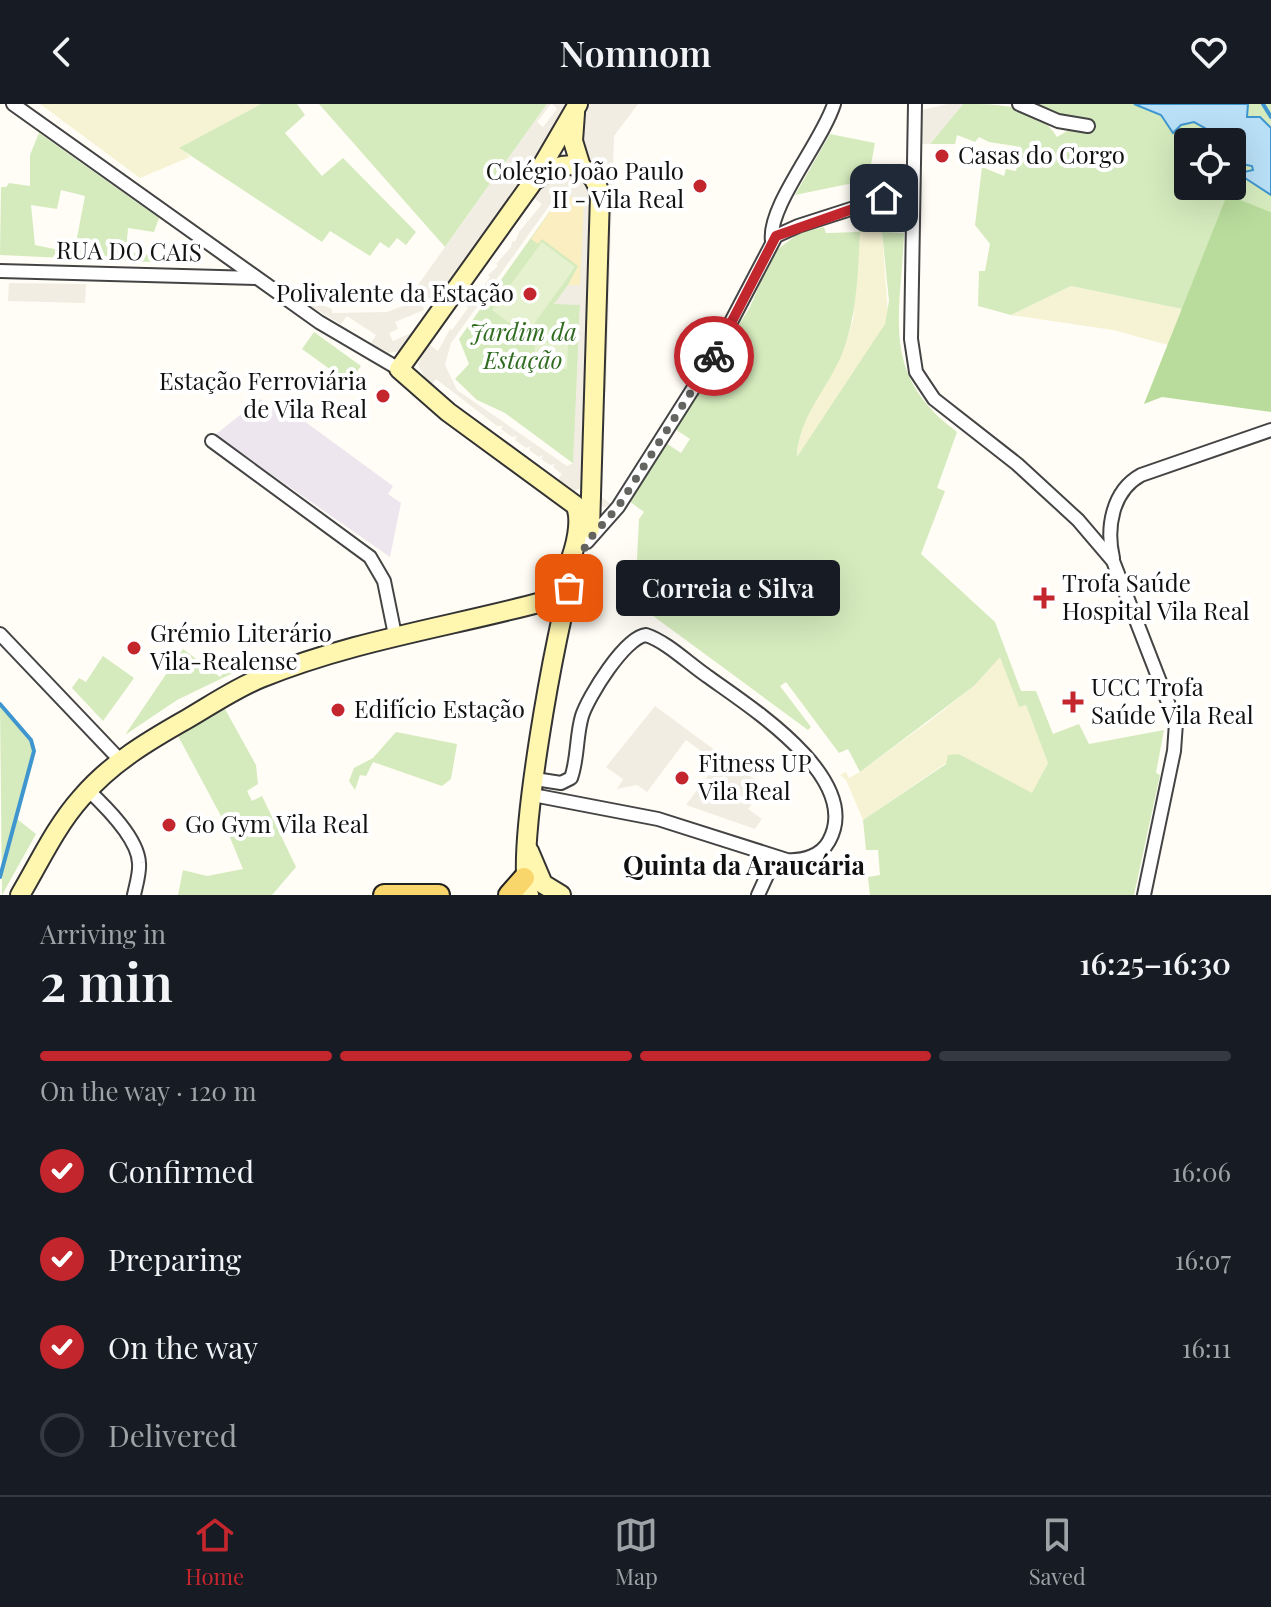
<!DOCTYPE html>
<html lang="en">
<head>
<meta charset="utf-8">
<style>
	body { margin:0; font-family:"Playfair Display",serif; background:#242831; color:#f1f3f6; height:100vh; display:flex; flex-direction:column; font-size:30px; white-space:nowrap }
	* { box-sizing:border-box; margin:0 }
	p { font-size:26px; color:#9ea1a6 }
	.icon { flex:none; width:44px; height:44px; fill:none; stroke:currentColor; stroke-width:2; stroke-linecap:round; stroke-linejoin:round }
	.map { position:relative; height:791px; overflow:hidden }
	.side { display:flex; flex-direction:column; background:#171b24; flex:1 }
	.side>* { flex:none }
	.fabs { position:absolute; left:1174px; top:24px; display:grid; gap:16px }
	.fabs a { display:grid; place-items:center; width:72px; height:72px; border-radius:8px; background:#171b24; box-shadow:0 8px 32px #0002; font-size:40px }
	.pin { position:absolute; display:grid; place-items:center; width:68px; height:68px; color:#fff; margin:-34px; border-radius:16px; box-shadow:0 4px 12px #0006 }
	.courier { position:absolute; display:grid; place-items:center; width:80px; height:80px; margin:-40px; border:6px solid #c4262e; border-radius:50%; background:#fff; color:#222; box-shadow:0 2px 10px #0007 }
	.bubble { position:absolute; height:56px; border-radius:8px; background:#171b24; box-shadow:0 8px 32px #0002; font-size:26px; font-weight:600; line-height:56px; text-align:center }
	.head em { font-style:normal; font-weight:600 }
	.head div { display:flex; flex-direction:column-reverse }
	.head { display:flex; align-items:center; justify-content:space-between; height:136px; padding:0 40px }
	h1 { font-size:52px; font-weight:600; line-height:60px }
	.bar { display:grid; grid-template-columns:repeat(4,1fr); gap:12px 8px; align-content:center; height:96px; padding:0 40px }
	.bar i { height:10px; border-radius:6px; background:#363941 }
	.bar .on { background:#c4262e }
	.bar p { grid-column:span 4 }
	ol { padding:0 40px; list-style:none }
	li { display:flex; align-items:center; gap:24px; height:88px }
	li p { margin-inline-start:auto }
	li .icon { padding:8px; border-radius:50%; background:#c4262e; color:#fff; stroke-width:4 }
	li:last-child { color:#9ea1a6 }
	li i { width:44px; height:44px; border:4px solid #363941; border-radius:50% }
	header { display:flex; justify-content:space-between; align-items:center; height:104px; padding:0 40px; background:#171b24; font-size:36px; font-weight:600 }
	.tab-bar { display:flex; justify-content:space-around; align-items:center; height:112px; border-top:2px solid #363941; background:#171b24; font-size:22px; color:#9ea1a6 }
	.tab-bar a { display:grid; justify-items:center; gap:4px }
	.tab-bar .on { color:#c4262e }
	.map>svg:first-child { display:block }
	.industrial { fill:#eee6ef }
	.farmland { fill:#f6f3d4 }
	.green { fill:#d5ebbd; fill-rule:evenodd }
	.forest { fill:#b9dc9c }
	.sand { fill:#fbeec1 }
	.pitch { fill:#e6f2cf }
	.plaza { fill:#f1ede2; fill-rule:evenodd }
	.water { fill:#b9e0f7; stroke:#3f96cf; stroke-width:2 }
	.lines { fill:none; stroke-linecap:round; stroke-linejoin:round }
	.stream { stroke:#3f96cf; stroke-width:4 }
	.street-casing { stroke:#444; stroke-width:16 }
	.secondary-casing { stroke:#333; stroke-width:22 }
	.primary-casing { stroke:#222; stroke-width:24 }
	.street { stroke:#fff; stroke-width:12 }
	.secondary { stroke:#fff6b0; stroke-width:18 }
	.primary { stroke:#f9d66b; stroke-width:20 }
	.done { stroke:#646461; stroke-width:8; stroke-dasharray:0 14.4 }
	.route { stroke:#c4262e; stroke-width:10 }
	.poi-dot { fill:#c4262e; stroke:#fff; stroke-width:3 }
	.labels { text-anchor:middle; stroke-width:8; stroke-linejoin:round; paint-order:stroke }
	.poi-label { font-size:24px; fill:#111; stroke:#fff; text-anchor:start }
	.street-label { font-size:24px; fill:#111; stroke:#fff }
	.park-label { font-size:24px; font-style:italic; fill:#2f6b1f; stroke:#fff }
	.neighbourhood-label { font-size:26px; font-weight:bold; fill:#111; stroke:#fff }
</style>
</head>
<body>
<header><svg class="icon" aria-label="back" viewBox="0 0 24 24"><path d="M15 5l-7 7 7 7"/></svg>Nomnom<svg class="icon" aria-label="heart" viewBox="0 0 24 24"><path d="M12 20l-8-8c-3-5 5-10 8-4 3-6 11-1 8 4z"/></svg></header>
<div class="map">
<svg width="1271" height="791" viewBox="0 0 1271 791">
	<rect width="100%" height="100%" fill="#fffdf5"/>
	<path class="industrial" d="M260 295 278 306 285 303 393 382 388 390 401 399 390 453 215 331Z"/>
	<g class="farmland">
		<path d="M40 0H261L180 44 190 53 140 74Z"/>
		<path d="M860 128H882L888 212 879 234 797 355 800 325 843 248 853 216Z"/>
		<path d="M1071 182 1182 205 1168 241 1113 226 1011 211Z"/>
		<path d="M1000 552 1019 603 1026 600 1048 659 1032 690 959 650 863 716 846 676 840 671 846 668 849 674 860 668 931 616 974 582Z"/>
	</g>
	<g class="green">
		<path d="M261 0H297L305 11 285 29 322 72 343 54 416 128 406 141 397 134 389 144 380 138 370 152 330 127 322 138 179 44Z"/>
		<path d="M319 0H547L445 143Z"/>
		<path d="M963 0C999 0 1037 0 1057 33L1067 27 1069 17 1042 5 1039 0H1271V108L1227 92 1182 205 1071 182 1011 211 978 202 979 167H985L990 140 975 121 982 63 1004 72 1006 65 1016 67 1021 43 989 38 979 33 975 38 957 31 955 40H930ZM1188 38H1232V82H1188Z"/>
		<path d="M39 29 159 114 154 128 128 124 126 148 152 151V158L0 151 1 83H6L9 79 30 82V51ZM61 86 85 92 74 149 35 141 31 101 57 105Z"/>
		<path d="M830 30 875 39 868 76 795 91Z"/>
		<path d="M562 90 584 98 574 360 505 309 477 296 455 275 469 260 459 235Z"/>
		<path d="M879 106 878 127 860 128C858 168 857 208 844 245 830 283 798 312 797 353L885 220 889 197 882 128 904 129C901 214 879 270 957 328L937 384 945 387 921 450 995 518 1021 587H1036L1053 630 1079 620 1089 640 1164 626 1156 669 1160 671 1134 791H870L868 773 880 771 878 746H866L863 716 946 660 948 651 959 650 1032 689 1048 659 1026 601 1019 603 1000 553 974 582 860 668 848 645 839 649 786 578 780 582 811 623 808 626 626 492 636 476 639 415 644 408 629 397 666 339 681 349 690 335 675 325 750 203 773 149 799 129 824 123 826 129 859 128 858 113Z"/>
		<path d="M314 228 361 262 349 279 302 245Z"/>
		<path d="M183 545 220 573 227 565 233 569 177 596 125 631Z"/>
		<path d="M103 552 134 574 103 617 72 584 79 574 86 578Z"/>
		<path d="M0 600 34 641 33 656 17 715 36 730 2 791Z"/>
		<path d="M225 605 256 661 258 680 247 687 252 697 262 692 296 763 272 791H178L183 766 207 772 243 765 221 712 178 632Z"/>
		<path d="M396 628 457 640 451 675 442 682 373 658 366 672 360 671 355 686 349 677 354 664 373 654Z"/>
	</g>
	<path class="forest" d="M1227 91 1271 108V308L1162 293 1144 300Z"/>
	<path class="sand" d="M562 90 584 98 580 182 568 181 578 162 542 135 538 140 531 135Z"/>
	<g class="pitch">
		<path d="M542 138 575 163 526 231 492 206Z"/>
		<path d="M535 238 568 240 567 265 534 263Z"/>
	</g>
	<g class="plaza">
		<path d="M547 0H551L537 18 543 23 557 5 552 0H569L562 21 437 200 431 203 434 198 431 195 423 202 424 206 395 218 398 225 389 229 393 237 418 226 402 247 388 249 371 239 376 231 347 212 341 220 305 199 308 194 332 205V209L387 208 403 202Z"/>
		<path d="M586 0H638L614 32 606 288H602L600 329V392L611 400 604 403 599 401 605 89 581 47 582 11Z"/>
		<path d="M948 0H963L930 40H922V6Z"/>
		<path d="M578 69 591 86 592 103 582 369H587L584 382 573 388 556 378 562 370 553 363 555 360 550 361 541 355 543 351 539 353 529 346 531 342 526 344 515 336 517 332 512 333 501 325 503 322H497L436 275 430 283 418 261 427 239 438 247 450 225 452 226 468 204 466 202 478 191V185L481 186 490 173 488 171 498 162 496 160 511 143 512 137 515 138 519 128 542 100 531 92 552 70ZM562 84V90L584 98 580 181H568L554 200 580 201 573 359 567 362 457 286 445 261 451 239Z"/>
		<path d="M9 179 86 180 85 199 8 197Z"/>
		<path d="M655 602 765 683 748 705 762 715 755 725 686 701 717 659 686 636 647 688 637 681 617 685 623 675 606 663Z"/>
	</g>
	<path class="water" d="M1134 0H1248L1247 13H1260L1271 24V91L1245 74 1244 68 1253 66 1252 62 1242 60 1232 51V38L1206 34 1205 24 1194 18 1181 21 1173 29 1161 11Z"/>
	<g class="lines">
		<g class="stream">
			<path d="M1263 0 1271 13"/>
			<path d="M0 600 31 636 34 647 0 773"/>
		</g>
		<g class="street-casing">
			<g id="street">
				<path d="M13 0 319 218 399 265"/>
				<path d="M915 0 911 235 916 268 934 295 1017 360 1078 416 1113 457 1176 619 1174 647 1144 791"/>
				<path d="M1019 0 1058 17 1088 22"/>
				<path d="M772 137C767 103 822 38 834 0"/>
				<path d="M0 167 256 174"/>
				<path d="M212 337 370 453 384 477 395 531"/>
				<path d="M587 438 618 403 710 258 776 132 798 122 913 85"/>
				<path d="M1113 454C1106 424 1112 387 1141 371L1271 326"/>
				<path d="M0 530 120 656"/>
				<path d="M88 686C105 702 138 734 139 759 140 769 136 781 134 791"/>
				<path d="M533 691 658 715 787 756C803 757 821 752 829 737 864 674 747 601 707 572 688 559 667 538 646 531 625 533 588 593 582 612 576 632 578 655 571 674L561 679 535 675"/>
				<path d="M758 791 775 754"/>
			</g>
		</g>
		<g class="secondary-casing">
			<g id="secondary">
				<path d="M575 9 573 37 581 63"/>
				<path d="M537 75C561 54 592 55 600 91L590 425"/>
				<path d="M529 747 543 780 561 791"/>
				<path d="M20 791C39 759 56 722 81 694 111 659 148 637 187 615 211 601 236 584 261 574 352 537 448 523 542 498 564 487 587 423 575 401L448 308 399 265 532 79 578 0"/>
				<path d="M529 791C514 754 557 516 573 471"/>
			</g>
		</g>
		<g class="primary-casing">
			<g id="primary">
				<path d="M384 791H439"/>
				<path d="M509 791 524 774"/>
			</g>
		</g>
		<use href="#street" class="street"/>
		<use href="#secondary" class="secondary"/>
		<use href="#primary" class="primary"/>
	</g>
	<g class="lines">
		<path class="done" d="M569 484 587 438 618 403 714 252"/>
		<path class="route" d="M714 252 776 132 884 94"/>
	</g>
	<g class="poi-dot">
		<circle cx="942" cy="52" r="8"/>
		<circle cx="700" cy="82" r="8"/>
		<circle cx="530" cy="190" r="8"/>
		<circle cx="383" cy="292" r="8"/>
		<path d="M1040 482h8v8h8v8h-8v8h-8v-8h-8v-8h8z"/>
		<circle cx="134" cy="544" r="8"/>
		<path d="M1069 586h8v8h8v8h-8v8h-8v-8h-8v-8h8z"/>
		<circle cx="338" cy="606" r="8"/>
		<circle cx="682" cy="674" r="8"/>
		<circle cx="169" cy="721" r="8"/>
	</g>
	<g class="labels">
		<g class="poi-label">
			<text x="958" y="60">Casas do Corgo</text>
			<text x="684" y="76" text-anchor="end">Colégio João Paulo<tspan x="684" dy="28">II - Vila Real</tspan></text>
			<text x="514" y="198" text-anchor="end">Polivalente da Estação</text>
			<text x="367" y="286" text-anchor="end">Estação Ferroviária<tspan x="367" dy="28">de Vila Real</tspan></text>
			<text x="1062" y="488">Trofa Saúde<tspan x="1062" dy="28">Hospital Vila Real</tspan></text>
			<text x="150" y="538">Grémio Literário<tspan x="150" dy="28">Vila-Realense</tspan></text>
			<text x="1091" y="592">UCC Trofa<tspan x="1091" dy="28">Saúde Vila Real</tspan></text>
			<text x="354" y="614">Edifício Estação</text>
			<text x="698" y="668">Fitness UP<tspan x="698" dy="28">Vila Real</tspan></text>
			<text x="185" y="729">Go Gym Vila Real</text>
		</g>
		<g class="street-label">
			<text transform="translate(129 148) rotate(1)" y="8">RUA DO CAIS</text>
		</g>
		<g class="park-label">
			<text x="523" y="237">Jardim da<tspan x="523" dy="28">Estação</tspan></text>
		</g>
		<g class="neighbourhood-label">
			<text x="744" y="771">Quinta da Araucária</text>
		</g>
	</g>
</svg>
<div class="fabs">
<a><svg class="icon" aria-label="locate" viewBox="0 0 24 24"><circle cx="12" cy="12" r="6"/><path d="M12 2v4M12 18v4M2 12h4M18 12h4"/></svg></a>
</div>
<div class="pin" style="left:569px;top:484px;background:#ea580c"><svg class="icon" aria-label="bag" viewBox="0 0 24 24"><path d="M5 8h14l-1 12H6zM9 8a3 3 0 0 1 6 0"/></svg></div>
<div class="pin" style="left:884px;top:94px;background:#1f2937"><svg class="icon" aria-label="home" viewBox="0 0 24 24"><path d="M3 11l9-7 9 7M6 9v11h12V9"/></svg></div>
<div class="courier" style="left:714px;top:252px"><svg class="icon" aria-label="bike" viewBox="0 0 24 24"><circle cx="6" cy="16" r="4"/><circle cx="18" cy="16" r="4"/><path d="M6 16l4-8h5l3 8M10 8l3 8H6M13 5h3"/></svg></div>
<div class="bubble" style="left:616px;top:456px;width:224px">Correia e Silva</div>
</div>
<section class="side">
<div class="head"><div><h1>2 min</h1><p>Arriving in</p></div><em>16:25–16:30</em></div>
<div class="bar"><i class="on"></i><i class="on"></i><i class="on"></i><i></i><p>On the way · 120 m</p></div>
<ol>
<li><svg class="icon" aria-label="check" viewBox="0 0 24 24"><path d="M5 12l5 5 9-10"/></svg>Confirmed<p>16:06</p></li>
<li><svg class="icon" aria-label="check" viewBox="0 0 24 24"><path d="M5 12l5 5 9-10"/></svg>Preparing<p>16:07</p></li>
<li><svg class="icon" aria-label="check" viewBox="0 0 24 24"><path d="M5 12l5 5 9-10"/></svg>On the way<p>16:11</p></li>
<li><i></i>Delivered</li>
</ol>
</section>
<nav class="tab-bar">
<a class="on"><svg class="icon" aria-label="home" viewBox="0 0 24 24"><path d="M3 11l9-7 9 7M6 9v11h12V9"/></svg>Home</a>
<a><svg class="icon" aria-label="map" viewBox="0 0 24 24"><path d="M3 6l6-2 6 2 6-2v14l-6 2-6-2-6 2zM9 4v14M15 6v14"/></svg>Map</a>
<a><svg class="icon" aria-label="saved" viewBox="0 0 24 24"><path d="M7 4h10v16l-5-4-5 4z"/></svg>Saved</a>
</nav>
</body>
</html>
